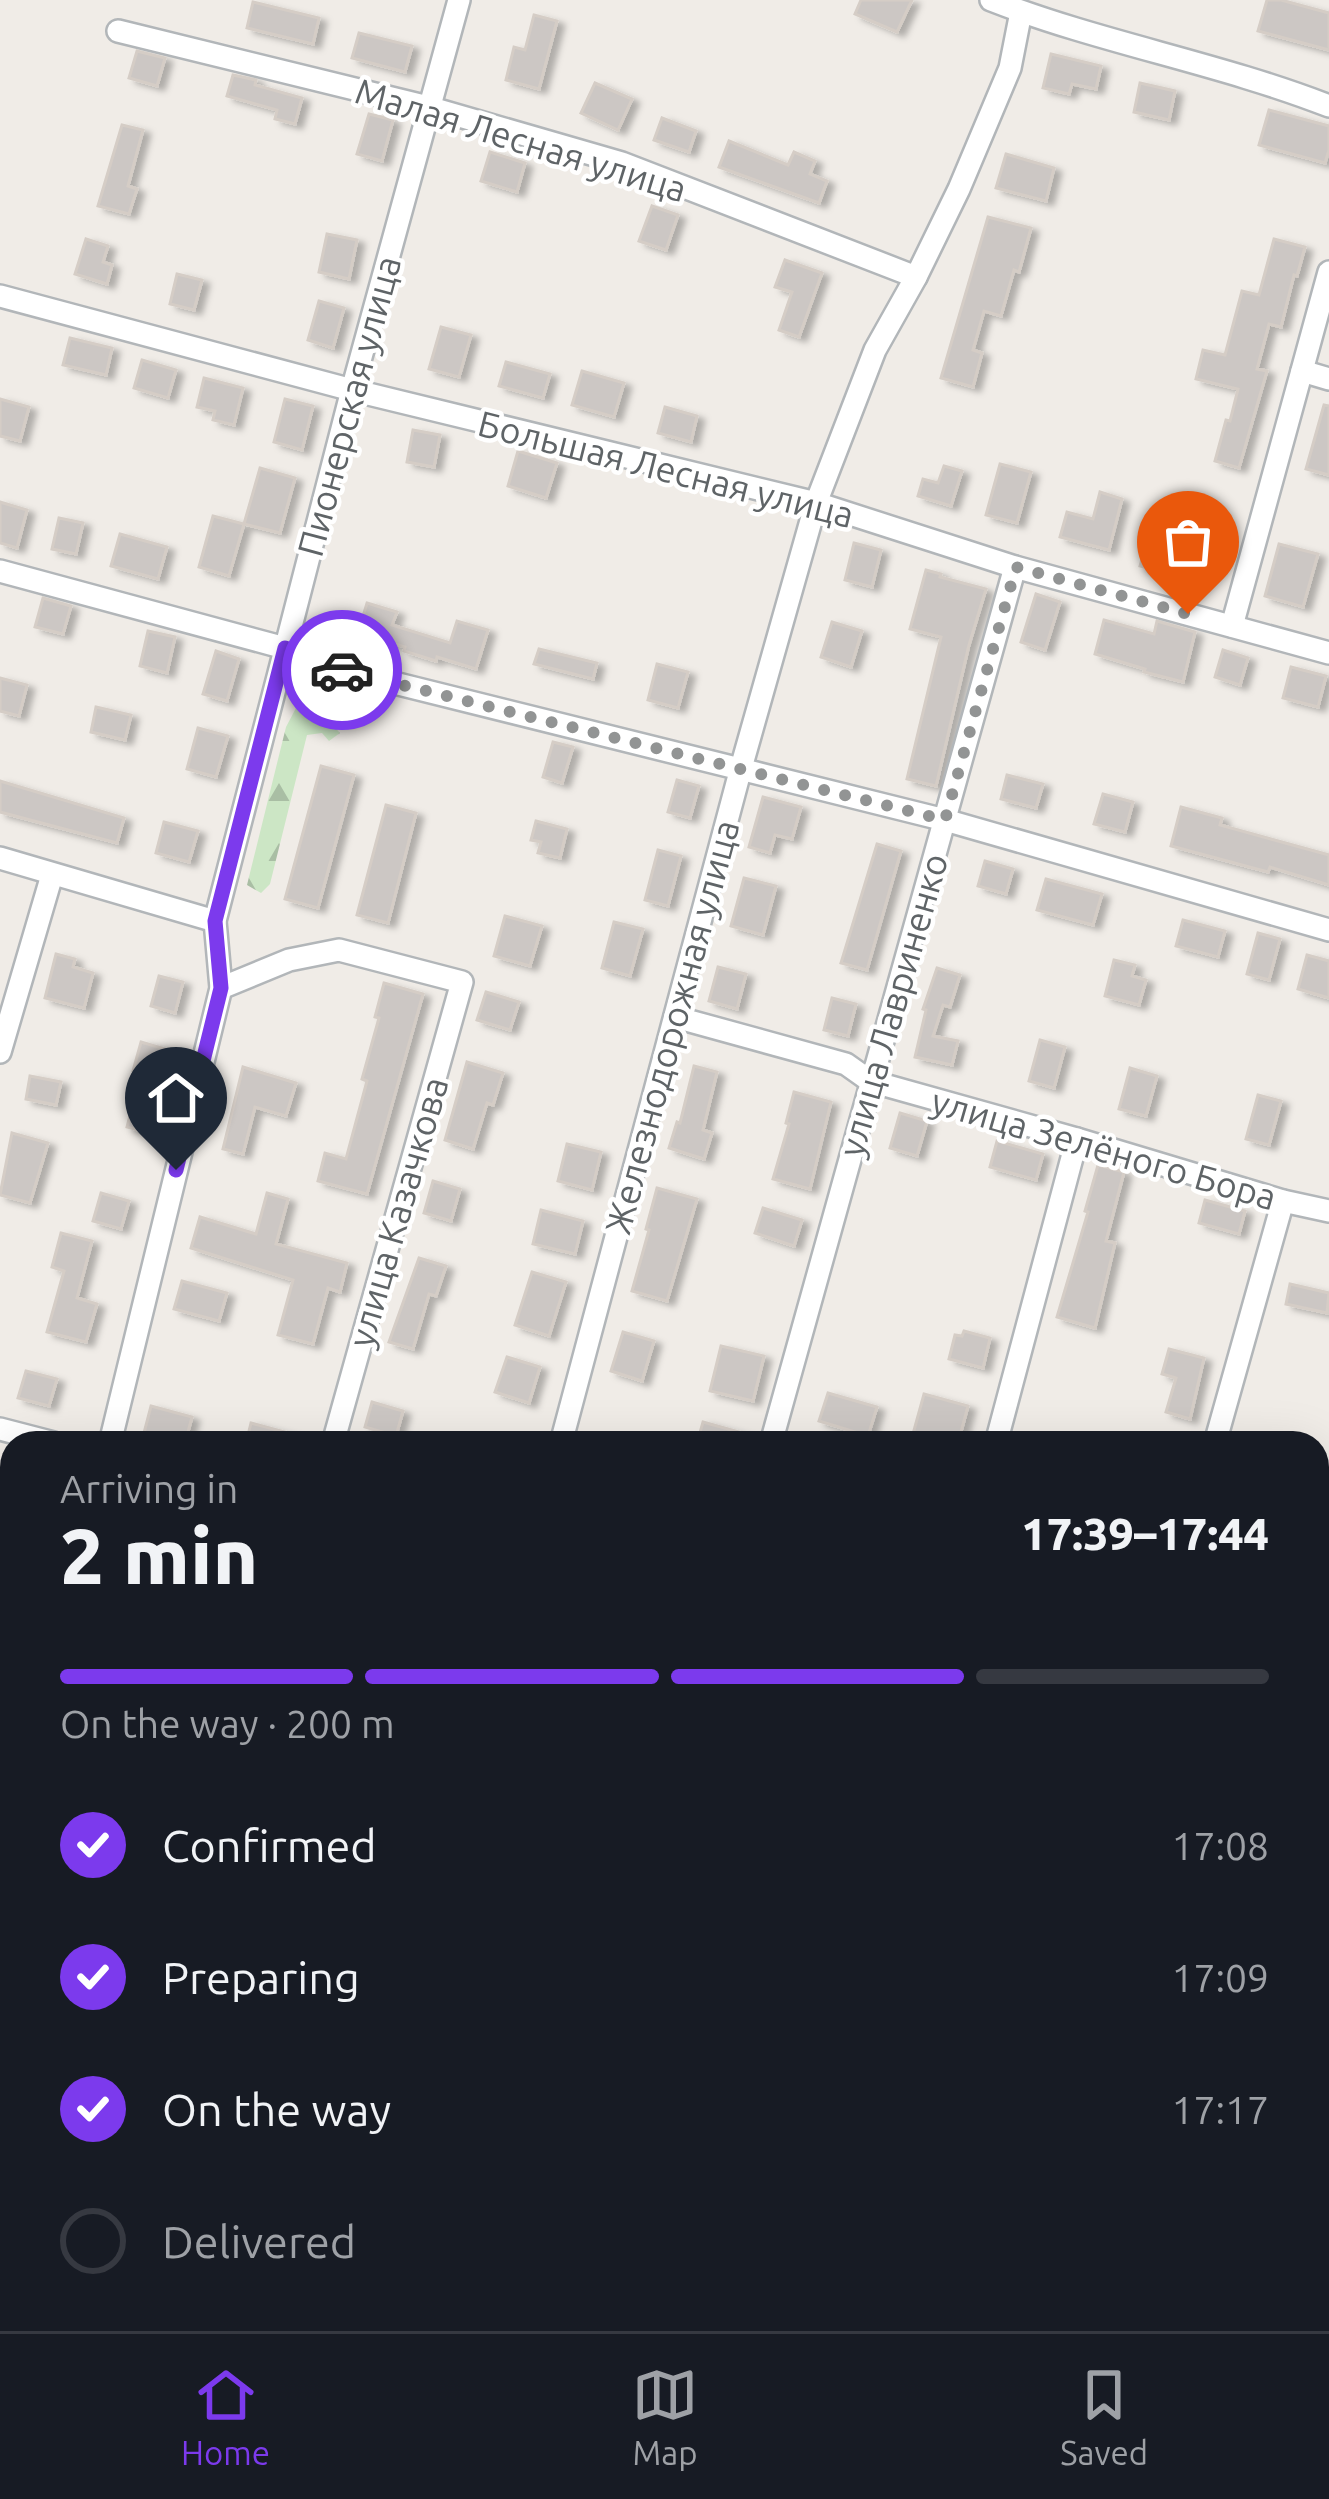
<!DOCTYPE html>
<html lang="en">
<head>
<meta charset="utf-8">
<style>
	body { margin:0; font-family:Ubuntu,sans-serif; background:#20242c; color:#f1f3f6; height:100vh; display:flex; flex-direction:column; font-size:45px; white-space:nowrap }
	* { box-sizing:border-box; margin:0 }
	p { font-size:39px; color:#9ea1a6 }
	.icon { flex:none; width:66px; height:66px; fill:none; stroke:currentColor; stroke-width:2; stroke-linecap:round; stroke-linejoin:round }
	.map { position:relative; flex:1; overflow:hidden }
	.side { position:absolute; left:0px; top:1431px; width:1329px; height:900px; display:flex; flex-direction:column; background:#171b24; border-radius:36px 36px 0 0; box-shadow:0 12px 48px #0002 }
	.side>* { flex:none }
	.pin { position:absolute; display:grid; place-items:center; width:102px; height:102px; color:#fff; margin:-123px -51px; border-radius:50% 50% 50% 0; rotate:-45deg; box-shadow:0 0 12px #0007 }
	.pin .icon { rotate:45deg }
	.courier { position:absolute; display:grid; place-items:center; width:120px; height:120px; margin:-60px; border:9px solid #7c3aed; border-radius:50%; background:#fff; color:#222; box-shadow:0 3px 15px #0007 }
	.headline em { font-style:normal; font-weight:800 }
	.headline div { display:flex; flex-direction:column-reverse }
	.headline { display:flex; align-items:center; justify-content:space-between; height:204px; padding:0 60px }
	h1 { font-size:78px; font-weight:800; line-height:90px }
	.bar { display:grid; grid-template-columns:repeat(4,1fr); gap:18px 12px; align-content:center; height:144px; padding:0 60px }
	.bar i { height:15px; border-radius:9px; background:#363941 }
	.bar .on { background:#7c3aed }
	.bar p { grid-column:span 4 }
	ol { padding:0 60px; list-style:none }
	li { display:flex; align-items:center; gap:36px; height:132px }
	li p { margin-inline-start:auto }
	li .icon { padding:12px; border-radius:50%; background:#7c3aed; color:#fff; stroke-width:4 }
	li:last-child { color:#9ea1a6 }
	li i { width:66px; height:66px; border:6px solid #363941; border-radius:50% }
	.tab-bar { display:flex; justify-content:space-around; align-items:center; height:168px; border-top:3px solid #363941; background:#171b24; font-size:33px; color:#9ea1a6 }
	.tab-bar a { display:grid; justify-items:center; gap:6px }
	.tab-bar .on { color:#7c3aed }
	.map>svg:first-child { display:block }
	.forest { fill:url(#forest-firs) }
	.building { fill:#ccc7c4; stroke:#d5cdc6; stroke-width:3; filter:url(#shadow) }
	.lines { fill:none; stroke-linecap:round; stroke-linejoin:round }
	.minor-casing { stroke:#b2b6b9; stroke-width:26 }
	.minor { stroke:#fff; stroke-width:21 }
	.done { stroke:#929494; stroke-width:12; stroke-dasharray:0 21.6 }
	.route { stroke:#7c3aed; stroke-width:15 }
	.labels { text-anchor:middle; stroke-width:9; stroke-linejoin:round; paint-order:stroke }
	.street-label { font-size:36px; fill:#5f6467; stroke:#fff }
</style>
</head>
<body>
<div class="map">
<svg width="1329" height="2331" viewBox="0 0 1329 2331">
	<defs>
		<pattern id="forest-firs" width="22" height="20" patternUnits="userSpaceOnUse" patternTransform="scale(3)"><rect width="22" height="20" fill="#cce6c5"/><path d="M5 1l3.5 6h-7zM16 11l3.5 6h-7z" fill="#a9bea4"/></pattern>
		<filter id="shadow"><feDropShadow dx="7" dy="4" stdDeviation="3" flood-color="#0004"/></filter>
	</defs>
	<rect width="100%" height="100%" fill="#f0ece7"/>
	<path class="forest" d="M296 708 318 709 340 733 329 741 322 733 307 735 270 884 261 893 247 885 286 727Z"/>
	<g class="building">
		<path d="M861 0H912L897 32 855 14Z"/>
		<path d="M1267 0H1281L1329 13V50L1258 31Z"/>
		<path d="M253 2 319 18 313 44 247 28Z"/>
		<path d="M534 15 557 21 539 89 506 80 514 47 525 50Z"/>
		<path d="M359 33 412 46 405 72 352 58Z"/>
		<path d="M137 51 165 58 157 86 129 78Z"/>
		<path d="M1051 54 1101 66 1096 89 1072 84 1069 94 1043 88Z"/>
		<path d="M233 75 256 80 255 85 302 98 295 124 275 119 277 110 227 96Z"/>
		<path d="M595 83 632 99 618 130 581 113Z"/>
		<path d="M1140 83 1175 91 1169 120 1134 112Z"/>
		<path d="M1269 110 1329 126V150L1325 163 1259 145Z"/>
		<path d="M369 114 393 120 382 161 357 154Z"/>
		<path d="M662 118 696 131 689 152 654 140Z"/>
		<path d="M122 125 143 130 128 186 137 189 129 214 98 206Z"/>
		<path d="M729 141 788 165 794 152 815 161 810 174 827 181 819 203 719 167Z"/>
		<path d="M490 152 525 163 517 192 481 181Z"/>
		<path d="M1006 154 1054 168 1046 201 996 188Z"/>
		<path d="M652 206 678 215 666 250 639 241Z"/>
		<path d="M988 217 1031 228 1019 272 1014 270 1001 316 984 311 973 350 982 353 973 387 941 378Z"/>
		<path d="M327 234 357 240 349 279 319 272Z"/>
		<path d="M86 239 108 246 103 262 112 265 107 284 75 274Z"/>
		<path d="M1274 239 1305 247 1297 276 1294 275 1281 327 1269 324 1257 369 1267 371 1239 468 1215 461 1226 420 1230 421 1238 389 1196 379 1203 350 1225 355 1242 291 1259 295Z"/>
		<path d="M785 260 822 273 799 337 779 330 792 292 775 287Z"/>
		<path d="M177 274 202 280 194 310 170 304Z"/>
		<path d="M319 301 344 308 333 348 308 340Z"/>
		<path d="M441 327 471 335 459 377 429 369Z"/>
		<path d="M70 338 112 348 106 375 63 365Z"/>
		<path d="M142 360 176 370 168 398 134 388Z"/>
		<path d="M506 362 550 374 543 398 499 386Z"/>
		<path d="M582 371 624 383 614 417 572 405Z"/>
		<path d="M204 378 243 388 234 425 213 420 215 411 197 407Z"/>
		<path d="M0 399 29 407 20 441 0 436Z"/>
		<path d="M285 399 313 406 302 450 274 442Z"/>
		<path d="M1324 405 1329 406V475L1306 469Z"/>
		<path d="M665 407 697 416 691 442 658 433Z"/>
		<path d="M413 430 440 435 434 467 407 462Z"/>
		<path d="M518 451 557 463 546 498 508 486Z"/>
		<path d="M1000 464 1031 472 1017 523 986 515Z"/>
		<path d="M944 466 962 471 951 506 918 496 923 479 938 483Z"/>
		<path d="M260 468 295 478 280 533 244 524Z"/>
		<path d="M1100 492 1122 499 1109 550 1060 537 1067 512 1093 519Z"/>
		<path d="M0 502 27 510 17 548 0 543Z"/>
		<path d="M213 516 244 524 229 576 199 567Z"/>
		<path d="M59 518 83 523 76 554 52 549Z"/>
		<path d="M120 534 167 547 158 579 111 566Z"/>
		<path d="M1149 536 1209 552 1200 583 1140 566Z"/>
		<path d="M854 543 881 550 872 587 845 580Z"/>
		<path d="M1279 544 1318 554 1303 607 1265 596Z"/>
		<path d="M926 570 941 574 940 577 986 589 969 645 936 786 907 779 941 637 910 629Z"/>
		<path d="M1036 594 1060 602 1045 650 1021 642Z"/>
		<path d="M43 598 71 606 63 634 35 627Z"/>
		<path d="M367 603 397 612 392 625 450 643 457 621 488 630 476 669 437 657 436 661 404 651 405 647 358 633Z"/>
		<path d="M1104 620 1154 634 1157 621 1195 632 1183 682 1144 672 1145 669 1095 654Z"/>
		<path d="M832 622 862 631 851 667 821 657Z"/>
		<path d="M148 631 175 637 167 673 140 666Z"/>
		<path d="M539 649 597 663 593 679 534 664Z"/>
		<path d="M1223 650 1248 658 1240 685 1215 677Z"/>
		<path d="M216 651 239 659 227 701 203 694Z"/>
		<path d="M657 664 688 672 678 708 648 700Z"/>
		<path d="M1291 667 1326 676 1318 707 1283 698Z"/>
		<path d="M0 678 27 685 19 716 0 711Z"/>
		<path d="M96 707 131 715 125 740 91 732Z"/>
		<path d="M198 728 228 736 216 777 187 769Z"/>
		<path d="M553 742 573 747 562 783 543 777Z"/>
		<path d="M321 766 354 775 318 908 285 899Z"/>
		<path d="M1007 775 1043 784 1036 808 1001 799Z"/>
		<path d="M677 780 699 786 690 818 668 812Z"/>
		<path d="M0 781 124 818 117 843 0 812Z"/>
		<path d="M1103 794 1133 802 1125 832 1094 824Z"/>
		<path d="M763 797 801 807 792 839 775 835 770 853 749 847Z"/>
		<path d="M386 805 416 813 388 923 357 915Z"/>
		<path d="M1181 807 1222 818 1220 825 1329 855V885L1270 867 1268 872 1171 846Z"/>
		<path d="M536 821 567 829 560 858 538 853 541 842 531 840Z"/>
		<path d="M164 822 198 831 189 862 156 853Z"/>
		<path d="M877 844 901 851 867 970 841 963Z"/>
		<path d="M658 850 681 856 668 906 645 900Z"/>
		<path d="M985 861 1013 869 1006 894 978 886Z"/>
		<path d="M744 878 776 886 763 935 731 926Z"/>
		<path d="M1046 879 1102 894 1093 925 1037 910Z"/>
		<path d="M505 916 542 926 530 966 494 956Z"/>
		<path d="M1183 920 1225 931 1218 957 1176 946Z"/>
		<path d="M614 922 643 929 630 976 602 968Z"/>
		<path d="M1258 933 1280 939 1269 980 1247 974Z"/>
		<path d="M56 954 75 959 73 967 93 973 84 1008 45 998Z"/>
		<path d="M1307 955 1329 961V998L1298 989Z"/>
		<path d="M1114 960 1135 965 1132 976 1146 980 1139 1005 1105 996Z"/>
		<path d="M718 967 746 974 737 1009 709 1001Z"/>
		<path d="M937 968 960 975 950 1007 943 1005 933 1036 958 1041 952 1065 915 1057 926 1010 923 1009Z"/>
		<path d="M159 976 183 982 175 1013 151 1006Z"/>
		<path d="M384 983 423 994 367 1194 318 1181 325 1153 346 1159 367 1081 362 1079 379 1018 375 1017Z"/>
		<path d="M486 992 519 1002 510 1030 477 1020Z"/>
		<path d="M832 998 856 1004 848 1036 824 1030Z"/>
		<path d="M1040 1040 1065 1047 1054 1088 1029 1081Z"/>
		<path d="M141 1042 172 1051 149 1133 127 1127 141 1073 133 1071Z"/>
		<path d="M467 1062 503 1073 493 1105 487 1103 473 1149 445 1140Z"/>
		<path d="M694 1066 717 1072 703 1130 712 1133 704 1159 669 1148 677 1122 680 1123Z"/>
		<path d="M243 1067 296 1083 286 1116 255 1107 243 1154 223 1149Z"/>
		<path d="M1130 1068 1157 1076 1146 1116 1119 1109Z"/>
		<path d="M30 1076 61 1082 56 1105 26 1099Z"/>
		<path d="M794 1092 831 1102 810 1189 773 1179 789 1124 786 1123Z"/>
		<path d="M1258 1095 1281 1101 1269 1145 1246 1139Z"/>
		<path d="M900 1113 927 1121 917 1156 890 1148Z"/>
		<path d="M12 1133 48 1143 30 1203 0 1195Z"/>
		<path d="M997 1141 1043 1154 1036 1180 990 1167Z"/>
		<path d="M567 1144 601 1152 592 1190 558 1181Z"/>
		<path d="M1098 1165 1124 1172 1106 1241 1115 1243 1095 1328 1057 1317 1088 1212 1085 1211Z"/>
		<path d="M433 1181 460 1189 451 1221 424 1213Z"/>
		<path d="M657 1188 697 1199 667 1301 632 1291 649 1230 646 1229Z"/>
		<path d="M101 1193 129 1201 121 1229 93 1221Z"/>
		<path d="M267 1193 288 1199 276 1244 347 1263 340 1292 328 1288 313 1344 278 1335 293 1280 191 1248 200 1217 256 1234Z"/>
		<path d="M1205 1200 1245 1211 1239 1234 1199 1223Z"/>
		<path d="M763 1208 802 1220 794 1246 755 1233Z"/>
		<path d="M541 1210 583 1221 575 1254 533 1244Z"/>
		<path d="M61 1233 92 1241 77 1298 97 1304 86 1342 47 1332 64 1271 52 1267Z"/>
		<path d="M419 1258 446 1266 436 1296 429 1294 413 1349 389 1342Z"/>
		<path d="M532 1272 566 1282 549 1336 515 1325Z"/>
		<path d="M182 1281 227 1293 219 1321 174 1309Z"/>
		<path d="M1290 1284 1329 1293 1327 1313 1286 1304Z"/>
		<path d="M964 1331 990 1338 983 1368 949 1359 955 1335 962 1336Z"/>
		<path d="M623 1332 654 1341 642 1381 611 1371Z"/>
		<path d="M721 1346 764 1356 753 1401 710 1391Z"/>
		<path d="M1169 1349 1204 1358 1190 1419 1166 1412 1176 1378 1162 1374Z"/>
		<path d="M507 1357 540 1367 529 1403 495 1392Z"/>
		<path d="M26 1371 57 1379 49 1406 18 1398Z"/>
		<path d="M828 1393 877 1407 868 1436 819 1421Z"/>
		<path d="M924 1394 968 1406 958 1443H945L913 1434Z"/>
		<path d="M372 1402 403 1411 396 1436 365 1427Z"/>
		<path d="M151 1406 192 1417 185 1443 144 1433Z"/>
		<path d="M703 1422 757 1437 756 1443H697Z"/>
		<path d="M251 1423 307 1438 306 1443H246Z"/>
	</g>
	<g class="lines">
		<g class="minor-casing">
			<g id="minor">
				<path d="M991 0C1101 43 1219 63 1329 106"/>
				<path d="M118 31 428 107 622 163 916 277"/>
				<path d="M0 296 352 390 816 503 1015 567 1329 653"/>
				<path d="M1302 371 1329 379"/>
				<path d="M0 571 285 648 342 670 945 820 1329 930"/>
				<path d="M1232 626 1329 272"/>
				<path d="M0 858 215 921"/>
				<path d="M221 988 289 960 339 950 462 982 333 1443"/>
				<path d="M675 1017 846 1064 870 1081 1077 1139 1283 1201 1329 1211"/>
				<path d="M0 1052 52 875"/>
				<path d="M0 1429 54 1443"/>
				<path d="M110 1443 221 988 215 921 352 390 459 0"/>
				<path d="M561 1443 741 768 816 503 875 350 916 277 959 189 1010 68 1021 12"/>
				<path d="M771 1443 1015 567"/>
				<path d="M996 1443 1077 1139"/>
				<path d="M1215 1443 1283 1201"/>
				<path d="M1317 1788 1329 1791"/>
				<path d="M0 1871 12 1824"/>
				<path d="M1317 1871 1329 1826"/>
				<path d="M0 1951 12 1954"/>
				<path d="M88 2331 91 2319"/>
				<path d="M315 2331 318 2319"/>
				<path d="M533 2331 536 2319"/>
				<path d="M753 2331 757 2319"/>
				<path d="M972 2331 975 2319"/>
			</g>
		</g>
		<use href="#minor" class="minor"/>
	</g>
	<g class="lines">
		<path class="done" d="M342 670 945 820 1016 567 1188 614"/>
		<path class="route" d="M176 1170 221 988 215 921 285 648 342 670"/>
	</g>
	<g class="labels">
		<g class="street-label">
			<text transform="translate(521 140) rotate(17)" y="13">Малая Лесная улица</text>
			<text transform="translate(349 406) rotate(-75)" y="13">Пионерская улица</text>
			<text transform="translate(666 469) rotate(14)" y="13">Большая Лесная улица</text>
			<text transform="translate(893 1005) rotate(-74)" y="13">улица Лавриненко</text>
			<text transform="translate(672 1027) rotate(-75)" y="13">Железнодорожная улица</text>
			<text transform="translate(1104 1149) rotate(16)" y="13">улица Зелёного Бора</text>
			<text transform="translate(398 1212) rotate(-74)" y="13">улица Казачкова</text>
		</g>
	</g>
</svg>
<div class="pin" style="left:1188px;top:614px;background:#ea580c"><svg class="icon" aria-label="bag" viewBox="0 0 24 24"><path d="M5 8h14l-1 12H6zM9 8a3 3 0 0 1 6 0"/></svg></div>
<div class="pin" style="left:176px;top:1170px;background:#1f2937"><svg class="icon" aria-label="home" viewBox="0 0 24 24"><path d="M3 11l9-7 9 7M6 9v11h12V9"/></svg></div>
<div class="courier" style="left:342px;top:670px"><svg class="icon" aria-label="car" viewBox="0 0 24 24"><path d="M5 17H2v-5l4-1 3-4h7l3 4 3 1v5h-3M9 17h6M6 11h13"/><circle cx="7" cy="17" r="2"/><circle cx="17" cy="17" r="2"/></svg></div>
<section class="side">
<div class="headline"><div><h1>2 min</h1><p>Arriving in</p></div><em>17:39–17:44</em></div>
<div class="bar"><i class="on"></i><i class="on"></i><i class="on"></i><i></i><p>On the way · 200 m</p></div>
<ol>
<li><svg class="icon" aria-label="check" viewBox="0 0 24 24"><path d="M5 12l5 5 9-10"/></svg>Confirmed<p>17:08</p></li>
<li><svg class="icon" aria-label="check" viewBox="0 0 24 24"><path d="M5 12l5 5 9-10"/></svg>Preparing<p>17:09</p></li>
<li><svg class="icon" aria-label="check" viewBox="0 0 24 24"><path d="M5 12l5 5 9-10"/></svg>On the way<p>17:17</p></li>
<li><i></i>Delivered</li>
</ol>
</section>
</div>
<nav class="tab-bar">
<a class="on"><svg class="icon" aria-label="home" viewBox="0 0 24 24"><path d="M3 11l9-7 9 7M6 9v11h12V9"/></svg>Home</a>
<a><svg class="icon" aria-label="map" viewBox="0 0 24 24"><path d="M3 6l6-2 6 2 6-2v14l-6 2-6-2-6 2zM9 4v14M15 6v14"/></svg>Map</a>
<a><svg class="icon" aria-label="saved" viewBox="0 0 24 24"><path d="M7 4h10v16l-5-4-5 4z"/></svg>Saved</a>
</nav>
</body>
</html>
